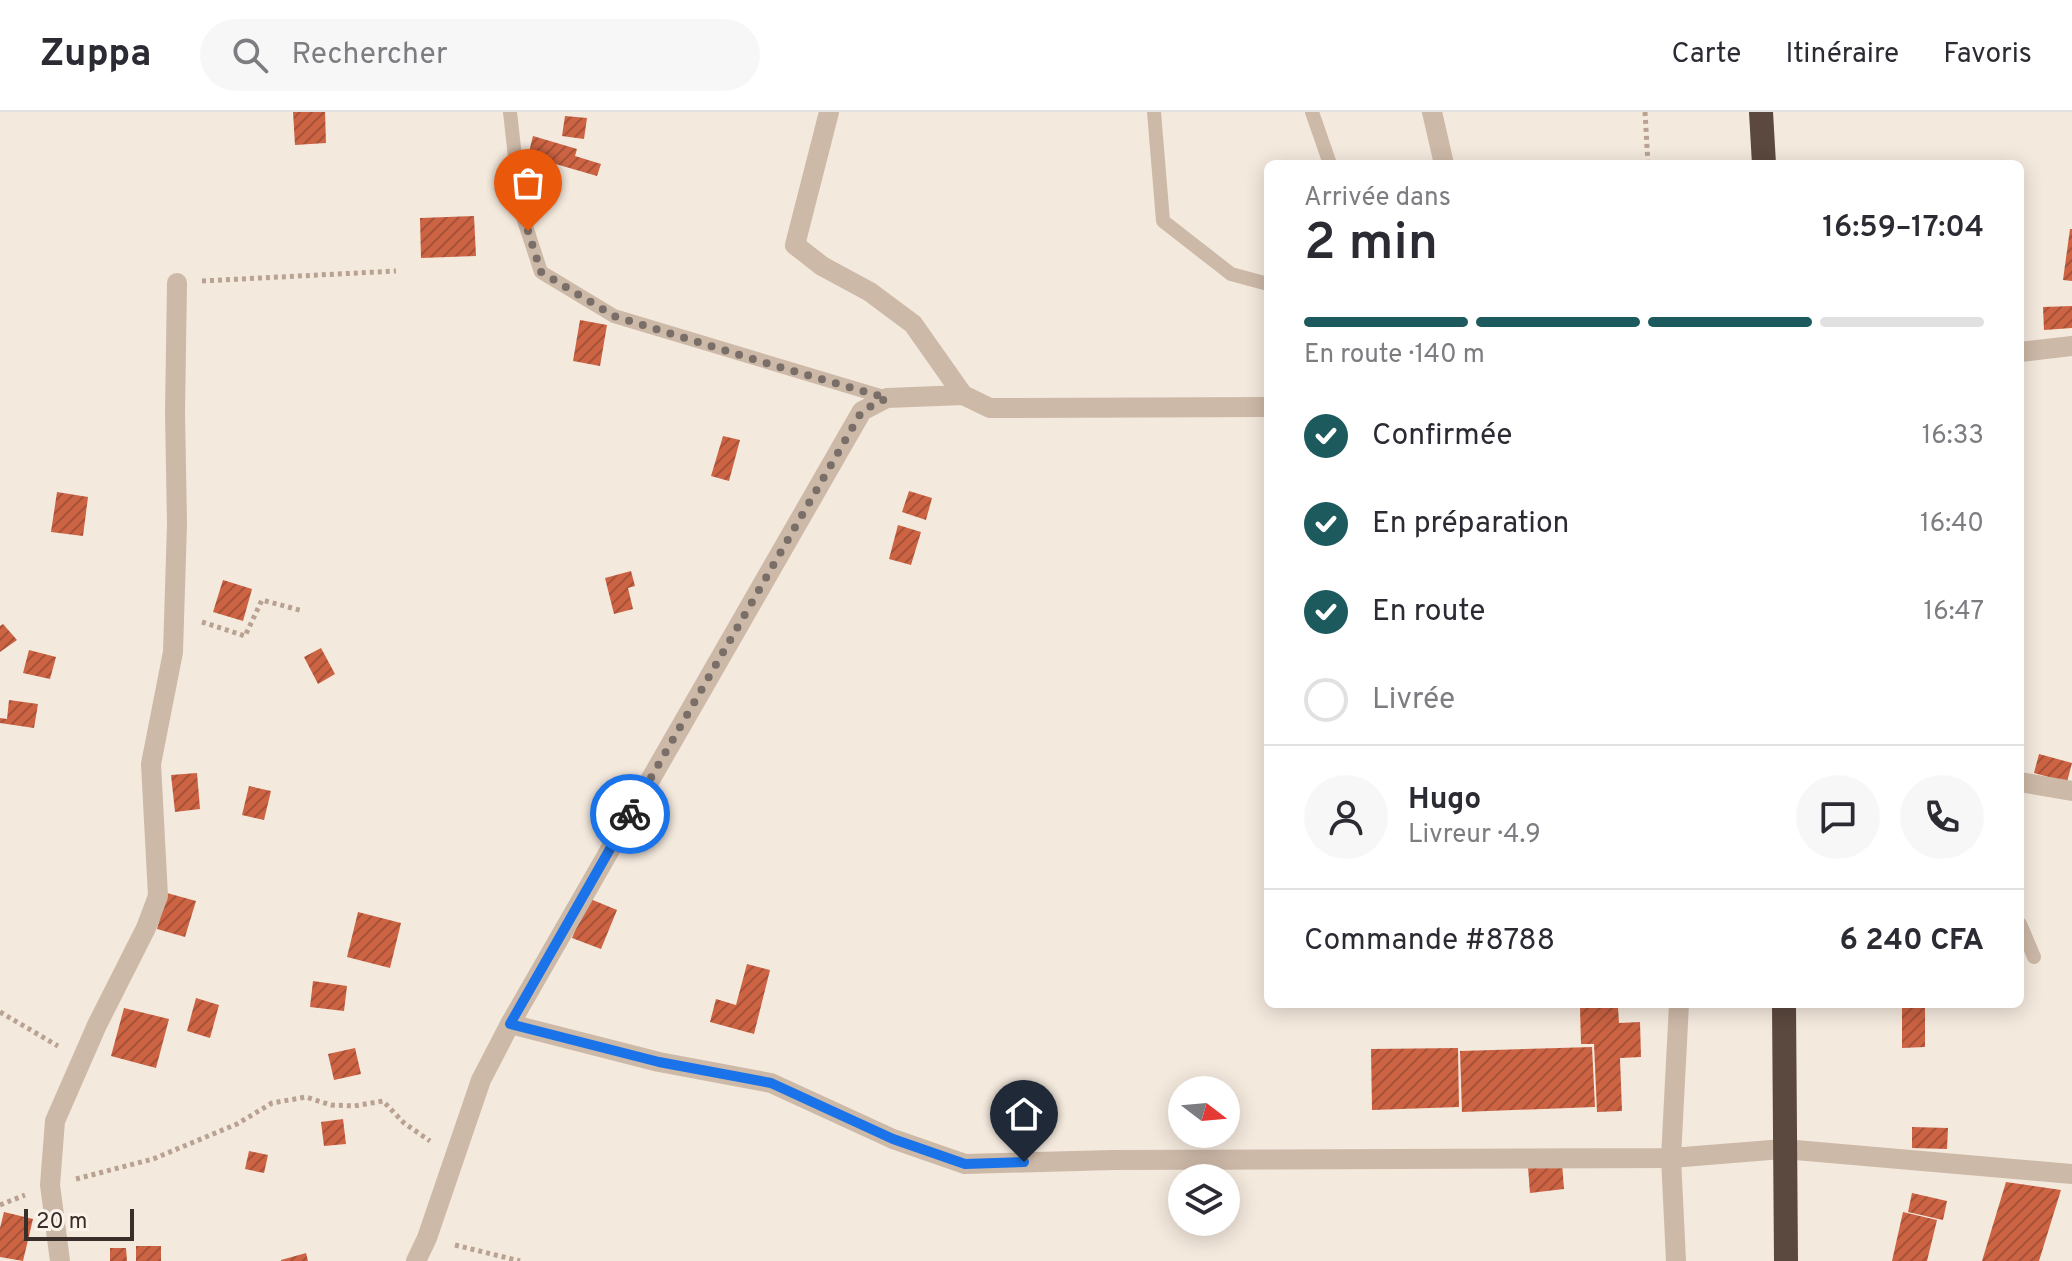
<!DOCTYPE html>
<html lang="fr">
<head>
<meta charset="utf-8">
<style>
	body { margin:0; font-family:Overpass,sans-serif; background:#f7f7f7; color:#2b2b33; height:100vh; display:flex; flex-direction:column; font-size:30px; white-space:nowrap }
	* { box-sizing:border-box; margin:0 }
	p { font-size:26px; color:#7c7c81 }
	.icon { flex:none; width:44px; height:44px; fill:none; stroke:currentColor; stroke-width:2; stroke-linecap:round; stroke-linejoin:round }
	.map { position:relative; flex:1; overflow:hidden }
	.sheet { position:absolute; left:1264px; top:48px; width:760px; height:848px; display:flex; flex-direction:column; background:#fff; border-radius:12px; box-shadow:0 4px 20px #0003 }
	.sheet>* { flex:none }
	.needle { width:52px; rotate:106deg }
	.tools { position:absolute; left:1168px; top:964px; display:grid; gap:16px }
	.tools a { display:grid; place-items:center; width:72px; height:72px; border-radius:50%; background:#fff; box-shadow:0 4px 20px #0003; font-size:40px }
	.scale { position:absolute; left:24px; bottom:20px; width:110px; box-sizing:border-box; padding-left:8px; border:4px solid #392e29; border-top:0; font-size:22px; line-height:28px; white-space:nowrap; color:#392e29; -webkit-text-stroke:6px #fbf3ea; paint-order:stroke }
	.pin { position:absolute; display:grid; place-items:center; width:68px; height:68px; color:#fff; margin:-82px -34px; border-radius:50% 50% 50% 0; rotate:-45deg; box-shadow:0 0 8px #0007 }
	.pin .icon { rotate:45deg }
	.courier { position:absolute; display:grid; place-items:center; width:80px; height:80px; margin:-40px; border:6px solid #1a73e8; border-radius:50%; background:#fff; color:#222; box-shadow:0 2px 10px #0007 }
	.headline em { font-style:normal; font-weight:600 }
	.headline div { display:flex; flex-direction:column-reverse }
	.headline { display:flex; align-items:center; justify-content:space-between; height:136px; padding:0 40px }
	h1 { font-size:52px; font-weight:600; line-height:60px }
	.bar { display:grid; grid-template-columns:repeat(4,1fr); gap:12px 8px; align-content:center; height:96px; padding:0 40px }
	.bar i { height:10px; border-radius:6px; background:#e1e1e2 }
	.bar .on { background:#1c5a5d }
	.bar p { grid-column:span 4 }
	.line { display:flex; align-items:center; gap:20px; padding:0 40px; border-top:2px solid #e1e1e2 }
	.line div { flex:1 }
	.round { display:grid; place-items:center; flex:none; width:84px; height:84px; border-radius:42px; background:#f7f7f7 }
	ol { padding:0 40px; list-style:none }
	li { display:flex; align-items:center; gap:24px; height:88px }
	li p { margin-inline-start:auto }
	li .icon { padding:8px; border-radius:50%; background:#1c5a5d; color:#fff; stroke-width:4 }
	li:last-child { color:#7c7c81 }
	li i { width:44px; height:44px; border:4px solid #e1e1e2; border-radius:50% }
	header { display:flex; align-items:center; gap:48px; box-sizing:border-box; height:112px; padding:0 40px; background:#fff; border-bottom:2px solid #e1e1e2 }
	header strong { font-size:38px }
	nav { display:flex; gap:44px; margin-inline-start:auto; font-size:28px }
	.search { width:560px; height:72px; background:#f7f7f7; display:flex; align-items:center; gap:20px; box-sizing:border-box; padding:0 28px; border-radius:44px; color:#7c7c81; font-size:30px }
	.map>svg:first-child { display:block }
	.building { fill:url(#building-hatch) }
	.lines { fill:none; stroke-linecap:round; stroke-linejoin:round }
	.path { stroke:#b9a292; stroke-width:5; stroke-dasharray:4 4; stroke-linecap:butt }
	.lane { stroke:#cdb9a8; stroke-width:14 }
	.street { stroke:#cdb9a8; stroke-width:20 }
	.highway { stroke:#5b483f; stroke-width:24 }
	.done { stroke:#7a6f68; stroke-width:8; stroke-dasharray:0 14.4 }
	.route { stroke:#1a73e8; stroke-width:10 }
</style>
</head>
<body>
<header>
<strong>Zuppa</strong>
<div class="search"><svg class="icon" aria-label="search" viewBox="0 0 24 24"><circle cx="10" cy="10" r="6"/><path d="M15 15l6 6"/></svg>Rechercher</div>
<nav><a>Carte</a><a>Itinéraire</a><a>Favoris</a></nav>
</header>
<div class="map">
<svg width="2072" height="1149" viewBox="0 0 2072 1149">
	<defs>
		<pattern id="building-hatch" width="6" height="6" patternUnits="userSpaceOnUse" patternTransform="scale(2)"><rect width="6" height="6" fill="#cc6343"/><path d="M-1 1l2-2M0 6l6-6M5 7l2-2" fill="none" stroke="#a75238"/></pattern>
	</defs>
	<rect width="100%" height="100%" fill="#f4e9dd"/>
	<g class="building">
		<path d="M293 0H325L326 31 295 33Z"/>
		<path d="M565 4 587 6 584 27 562 24Z"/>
		<path d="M533 24 577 37 575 44 601 52 597 64 528 44Z"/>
		<path d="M474 104 476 144 421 146 420 106Z"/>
		<path d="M2070 117H2072V169L2063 168Z"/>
		<path d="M2072 194V216L2044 218 2043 195Z"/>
		<path d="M580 208 607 213 600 254 573 249Z"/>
		<path d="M723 324 740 328 729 369 711 364Z"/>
		<path d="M909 379 932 386 926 408 902 400Z"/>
		<path d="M57 380 88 385 83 424 51 420Z"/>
		<path d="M898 413 921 420 911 453 889 447Z"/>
		<path d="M631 459 635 474 628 476 633 497 614 502 605 466Z"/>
		<path d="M223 468 252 477 243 509 213 500Z"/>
		<path d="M3 512 17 528 0 540V514Z"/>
		<path d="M321 536 335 562 318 572 304 545Z"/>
		<path d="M29 538 56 545 50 567 23 561Z"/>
		<path d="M9 588 38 592 34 616 0 611V606L7 607Z"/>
		<path d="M2039 642 2072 651 2067 670 2034 661Z"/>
		<path d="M197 661 200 697 175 700 171 663Z"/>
		<path d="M249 674 271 679 264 708 242 703Z"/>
		<path d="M167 781 196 789 185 825 157 817Z"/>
		<path d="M588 786 617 798 601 837 572 826Z"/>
		<path d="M358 800 401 811 390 856 347 845Z"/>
		<path d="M747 852 770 858 754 922 710 910 716 887 736 893Z"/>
		<path d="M313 869 347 874 344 899 310 895Z"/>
		<path d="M196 886 219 893 210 926 187 919Z"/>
		<path d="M1902 892H1925V935L1902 936Z"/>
		<path d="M1618 895 1619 911 1640 910 1641 945 1620 946 1622 999 1597 1000 1594 932H1581L1580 896Z"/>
		<path d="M124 896 169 907 156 956 111 944Z"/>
		<path d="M1592 935 1595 995 1462 1000 1460 939Z"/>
		<path d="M355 936 361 962 334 968 328 942Z"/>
		<path d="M1458 936 1459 995 1372 998 1371 937Z"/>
		<path d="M343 1007 346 1032 324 1034 321 1010Z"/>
		<path d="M1912 1015 1948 1016 1947 1037 1912 1036Z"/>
		<path d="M249 1039 268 1043 264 1061 245 1057Z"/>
		<path d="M1562 1051 1564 1077 1530 1081 1528 1055Z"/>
		<path d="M2006 1070 2061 1078 2039 1149H1982Z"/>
		<path d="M1912 1081 1947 1089 1943 1108 1908 1100Z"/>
		<path d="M4 1100 33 1107 23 1149 0 1145V1116Z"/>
		<path d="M1903 1100 1937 1108 1927 1149H1892Z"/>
		<rect x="136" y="1134" width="25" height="15"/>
		<path d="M110 1136H126L127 1149H110Z"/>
		<path d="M306 1141 308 1149H281V1148Z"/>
	</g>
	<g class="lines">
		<g class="path">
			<path d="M1645 0 1648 52"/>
			<path d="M202 169 396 159"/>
			<path d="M202 510 245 524 262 488 303 499"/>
			<path d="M0 900 58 934"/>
			<path d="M76 1067 153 1047 237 1012 272 991 306 985 331 993 354 994 383 989 404 1011 430 1029"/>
			<path d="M0 1093 25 1083"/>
			<path d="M455 1133 520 1149"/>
		</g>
		<g class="lane">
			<path d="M510 0 521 99 541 160 614 204 887 286"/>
			<path d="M1154 0 1163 109 1231 162 1268 172"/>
			<path d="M1312 0 1330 52"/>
			<path d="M2020 812 2034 845"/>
		</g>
		<g class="street">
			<path d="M829 0 795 133 822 154 870 180 913 212 963 283"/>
			<path d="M1432 0 1444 52"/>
			<path d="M2020 240 2072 234"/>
			<path d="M2020 670 2072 679"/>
			<path d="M510 912 659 950 771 971 893 1027 965 1052 1113 1048 1671 1046 1784 1037 2072 1062"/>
			<path d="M60 1149 50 1073 55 1009 97 913 146 816 158 784 151 652 173 540 177 412 175 300 177 171"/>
			<path d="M416 1149 427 1126 481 968 510 912 862 299 887 286 963 283 990 296 1268 295"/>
			<path d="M1676 1149 1671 1046 1679 892"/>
		</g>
		<g class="highway">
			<path d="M1761 0 1764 52"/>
			<path d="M1784 892 1786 1149"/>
		</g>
	</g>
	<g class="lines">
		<path class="done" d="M528 119 541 160 614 204 759 249 887 286 862 299 630 702"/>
		<path class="route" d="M630 702 510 912 659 950 771 971 893 1027 965 1052 1024 1050"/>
	</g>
</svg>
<div class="tools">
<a><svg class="needle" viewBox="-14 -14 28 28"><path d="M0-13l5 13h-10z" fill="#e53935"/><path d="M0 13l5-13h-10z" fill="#7c7c81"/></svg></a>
<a><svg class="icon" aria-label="layers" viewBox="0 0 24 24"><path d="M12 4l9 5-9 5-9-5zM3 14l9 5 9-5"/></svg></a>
</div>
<div class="scale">20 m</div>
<div class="pin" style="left:528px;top:119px;background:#ea580c"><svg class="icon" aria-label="bag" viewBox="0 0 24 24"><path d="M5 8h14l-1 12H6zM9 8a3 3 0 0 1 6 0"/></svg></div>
<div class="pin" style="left:1024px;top:1050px;background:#1f2937"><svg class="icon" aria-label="home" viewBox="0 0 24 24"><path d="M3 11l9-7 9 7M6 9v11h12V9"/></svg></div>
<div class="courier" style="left:630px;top:702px"><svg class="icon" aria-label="bike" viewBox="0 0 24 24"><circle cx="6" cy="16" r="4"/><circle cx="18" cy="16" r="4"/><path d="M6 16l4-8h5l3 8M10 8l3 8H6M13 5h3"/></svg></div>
<section class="sheet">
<div class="headline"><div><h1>2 min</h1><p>Arrivée dans</p></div><em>16:59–17:04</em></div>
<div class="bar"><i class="on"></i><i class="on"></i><i class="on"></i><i></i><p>En route · 140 m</p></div>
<ol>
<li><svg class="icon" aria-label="check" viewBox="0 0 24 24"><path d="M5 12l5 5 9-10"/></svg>Confirmée<p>16:33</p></li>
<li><svg class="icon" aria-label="check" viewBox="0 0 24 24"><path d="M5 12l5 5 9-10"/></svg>En préparation<p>16:40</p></li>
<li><svg class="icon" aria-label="check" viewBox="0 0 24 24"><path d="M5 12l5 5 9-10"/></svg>En route<p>16:47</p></li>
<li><i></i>Livrée</li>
</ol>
<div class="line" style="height:144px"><a class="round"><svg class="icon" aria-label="person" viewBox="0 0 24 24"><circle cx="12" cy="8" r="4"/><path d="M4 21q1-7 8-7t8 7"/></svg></a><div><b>Hugo</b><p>Livreur · 4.9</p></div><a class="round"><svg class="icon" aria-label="chat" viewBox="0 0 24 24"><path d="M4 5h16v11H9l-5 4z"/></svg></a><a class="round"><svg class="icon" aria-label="phone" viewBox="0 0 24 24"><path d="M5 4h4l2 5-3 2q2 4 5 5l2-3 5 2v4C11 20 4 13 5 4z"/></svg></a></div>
<div class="line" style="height:104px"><div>Commande #8788</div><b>6 240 CFA</b></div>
</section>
</div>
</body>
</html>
